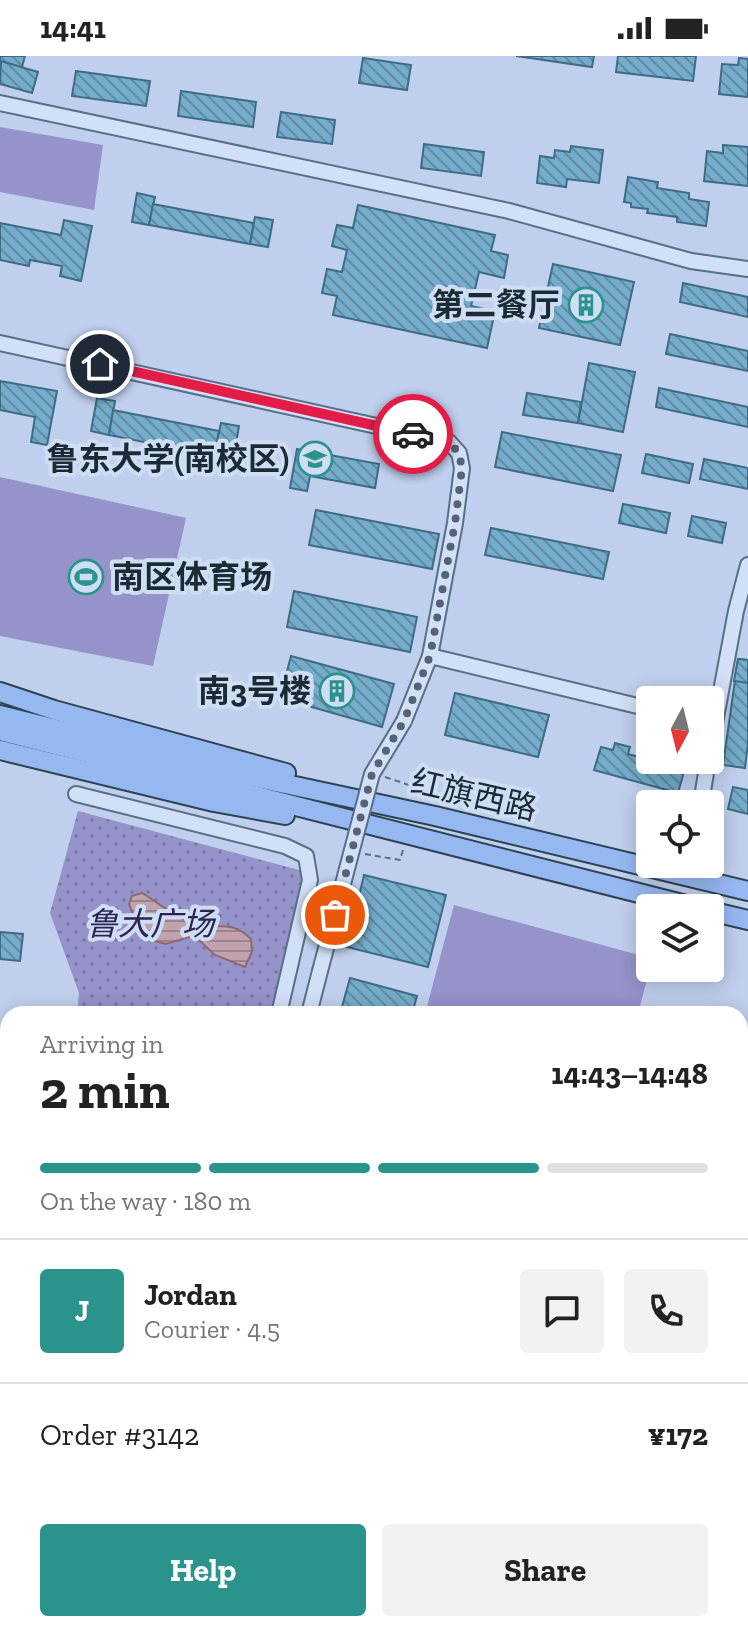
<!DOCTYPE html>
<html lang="en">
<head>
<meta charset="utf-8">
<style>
	body { margin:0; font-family:"Zilla Slab","Noto Sans SC",serif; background:#f2f2f2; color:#222; height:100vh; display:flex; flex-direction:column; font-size:30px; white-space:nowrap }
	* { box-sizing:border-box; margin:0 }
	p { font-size:26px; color:#767676 }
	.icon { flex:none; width:44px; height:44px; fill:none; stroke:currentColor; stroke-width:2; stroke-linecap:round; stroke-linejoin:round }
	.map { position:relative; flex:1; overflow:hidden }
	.drawer { position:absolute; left:0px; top:950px; width:748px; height:626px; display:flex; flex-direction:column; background:#fff; border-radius:24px 24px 0 0; box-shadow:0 4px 20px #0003 }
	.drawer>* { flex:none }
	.needle { width:52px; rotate:187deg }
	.buttons { position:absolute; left:636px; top:630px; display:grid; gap:16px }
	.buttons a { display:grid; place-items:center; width:88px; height:88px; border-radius:8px; background:#fff; box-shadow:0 4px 20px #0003; font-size:40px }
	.pin { position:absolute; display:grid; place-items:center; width:68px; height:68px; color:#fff; margin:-34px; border:4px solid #fff; border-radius:50%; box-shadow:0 2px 8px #0007 }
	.courier { position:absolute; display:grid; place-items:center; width:80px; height:80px; margin:-40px; border:6px solid #e11d48; border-radius:50%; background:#fff; color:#222; box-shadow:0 2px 10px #0007 }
	.headline em { font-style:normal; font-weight:800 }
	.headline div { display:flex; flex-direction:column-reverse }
	.headline { display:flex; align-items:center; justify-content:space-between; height:136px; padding:0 40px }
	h1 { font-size:52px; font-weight:800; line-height:60px }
	.bar { display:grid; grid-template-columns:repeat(4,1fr); gap:12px 8px; align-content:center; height:96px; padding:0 40px }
	.bar i { height:10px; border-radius:6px; background:#e0e0e0 }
	.bar .active { background:#29938c }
	.bar p { grid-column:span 4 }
	.line { display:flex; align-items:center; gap:20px; padding:0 40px; border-top:2px solid #e0e0e0 }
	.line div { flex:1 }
	.round { display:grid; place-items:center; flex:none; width:84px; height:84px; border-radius:8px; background:#f2f2f2 }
	.button { display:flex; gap:16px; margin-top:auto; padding:16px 40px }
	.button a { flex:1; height:92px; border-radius:8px; background:#29938c; color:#fff; font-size:32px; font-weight:800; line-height:92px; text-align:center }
	.button a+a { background:#f2f2f2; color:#222 }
	.status { display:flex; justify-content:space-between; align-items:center; height:56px; padding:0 40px; background:#fff; direction:ltr }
	.status svg { height:22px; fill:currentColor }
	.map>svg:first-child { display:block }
	.park { fill:url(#park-dots) }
	.pitch { fill:#9693ca }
	.water { fill:url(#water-rules); stroke:#8c6a74; stroke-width:2 }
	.building { fill:url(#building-back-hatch); stroke:#3e6c84; stroke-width:2 }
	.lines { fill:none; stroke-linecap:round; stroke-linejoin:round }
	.minor-casing { stroke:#587085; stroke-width:18 }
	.major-casing { stroke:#2c4352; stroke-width:22 }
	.path { stroke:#587085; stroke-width:2; stroke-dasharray:6 4; stroke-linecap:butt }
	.minor { stroke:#d2dff8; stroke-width:14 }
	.major { stroke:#96b8f1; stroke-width:18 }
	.minor-bridge-casing { stroke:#587085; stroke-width:18; stroke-linecap:butt }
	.minor-bridge { stroke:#d2dff8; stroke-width:14 }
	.done { stroke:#556475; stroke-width:8; stroke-dasharray:0 14.4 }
	.route { stroke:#e11d48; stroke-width:10 }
	.labels { text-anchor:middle; stroke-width:8; stroke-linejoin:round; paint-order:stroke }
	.poi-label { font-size:32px; font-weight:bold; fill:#1c2a35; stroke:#cedcf4; text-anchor:end }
	.street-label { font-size:32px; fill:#1c2a35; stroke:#cedcf4 }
	.park-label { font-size:32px; font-style:italic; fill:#2c2351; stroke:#cedcf4 }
</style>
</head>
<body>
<div class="status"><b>14:41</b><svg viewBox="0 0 49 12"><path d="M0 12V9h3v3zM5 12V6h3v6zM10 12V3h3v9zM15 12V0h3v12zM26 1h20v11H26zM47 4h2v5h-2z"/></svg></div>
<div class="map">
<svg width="748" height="1575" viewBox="0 0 748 1575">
	<defs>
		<pattern id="park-dots" width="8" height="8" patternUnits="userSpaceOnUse" patternTransform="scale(2)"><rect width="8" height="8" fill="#9693ca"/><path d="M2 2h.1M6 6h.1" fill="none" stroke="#7a78a5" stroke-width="1.8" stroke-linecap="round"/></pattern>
		<pattern id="water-rules" width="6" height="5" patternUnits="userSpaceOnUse" patternTransform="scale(2)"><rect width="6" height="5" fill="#bfa2ac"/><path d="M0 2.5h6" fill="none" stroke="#9a848d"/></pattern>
		<pattern id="building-back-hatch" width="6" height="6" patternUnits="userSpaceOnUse" patternTransform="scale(2)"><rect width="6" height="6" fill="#75accb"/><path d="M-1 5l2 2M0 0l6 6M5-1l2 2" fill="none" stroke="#5f8ca6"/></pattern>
	</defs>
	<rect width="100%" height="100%" fill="#bfcfed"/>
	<path class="park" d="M78 755 303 815 273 958H77L79 937 50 857Z"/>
	<g class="pitch">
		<path d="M0 71 103 89 94 154 0 136Z"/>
		<path d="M0 421 186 462 153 610 0 580Z"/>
		<path d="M454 849 650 902V912L638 958H425Z"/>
		<rect x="540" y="1568" width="99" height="7"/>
	</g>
	<path class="water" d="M142 837C158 846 174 861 191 867 215 876 229 861 251 883L252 896 245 911 215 899 200 885 189 881 166 888 151 884 138 871 129 848 132 840Z"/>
	<g class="building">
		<path d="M0 0H25L17 29 0 25Z"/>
		<path d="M516 0H594L592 11Z"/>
		<path d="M618 0H696L693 25 616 16Z"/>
		<path d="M363 2 411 9 407 34 359 27Z"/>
		<path d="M739 2 748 3V41L719 38 722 8 738 9Z"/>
		<path d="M1 5 38 16 32 37 0 28Z"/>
		<path d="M76 15 150 25 146 50 72 40Z"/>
		<path d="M181 35 256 46 253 71 178 60Z"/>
		<path d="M281 56 335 64 332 88 277 81Z"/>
		<path d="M424 88 484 96 481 120 421 112Z"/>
		<path d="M723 89 748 91V130L704 125 707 95 723 97Z"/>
		<path d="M571 90 603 94 599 127 567 123 566 131 537 127 540 100 554 102 555 94 570 96Z"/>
		<path d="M628 121 658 126 657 132 689 137V143L709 146 706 170 677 166V161L647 157 648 153 631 151V147L624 146Z"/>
		<path d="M137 137 155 141 149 169 132 166Z"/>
		<path d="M153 148 254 167 250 188 149 169Z"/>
		<path d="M358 149 495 179 491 195 508 199 504 222 479 216 471 250 495 255 487 292 333 259 337 240 322 237 327 213 342 216 347 194 332 190 337 169 353 172Z"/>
		<path d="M255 161 273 164 268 191 250 188Z"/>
		<path d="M64 164 92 170 81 225 60 220 62 210 30 204 29 210 0 204V167L61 179Z"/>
		<path d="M553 208 634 226 620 289 539 272Z"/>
		<path d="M683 227 748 241V261L680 246Z"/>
		<path d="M670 278 748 295V315L666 298Z"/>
		<path d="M589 307 635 316 623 376 578 367Z"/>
		<path d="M0 325 57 335 47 389 31 386 35 361 0 354Z"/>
		<path d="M659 332 748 351V371L656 351Z"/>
		<path d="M527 337 581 346 578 367 523 359Z"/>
		<path d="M97 342 115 345 109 379 91 375Z"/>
		<path d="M113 354 219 375 214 400 109 379Z"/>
		<path d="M221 367 239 370 233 404 214 400Z"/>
		<path d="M502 376 621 399 613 435 495 411Z"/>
		<path d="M297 393 379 408 375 432 310 420 307 435 290 432Z"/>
		<path d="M646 398 693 408 689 427 642 417Z"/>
		<path d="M704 403 748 412V433L700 423Z"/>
		<path d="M623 448 670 457 666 477 619 467Z"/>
		<path d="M316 454 439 478 432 513 309 489Z"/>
		<path d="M692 460 726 467 722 487 688 480Z"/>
		<path d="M491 472 609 496 603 523 485 499Z"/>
		<path d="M294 535 417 561 410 596 287 571Z"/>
		<path d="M291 600 394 628 382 671 280 642Z"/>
		<path d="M738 603 748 604V687L745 712 723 709Z"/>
		<path d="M738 603 748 604V627L734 625Z"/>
		<path d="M455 637 549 659 538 701 445 679Z"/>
		<path d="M615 687 630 691 628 698 657 706 672 704 671 708 685 712 678 737 594 714 601 691 613 694Z"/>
		<path d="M733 731 748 734V758L728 753Z"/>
		<path d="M364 819 446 839 428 911 347 891Z"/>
		<path d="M0 876 23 878 20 905 0 903Z"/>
		<path d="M350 922 417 940 412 958H340Z"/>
		<path d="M8 1108V1135L4 1136 0 1110Z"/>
		<path d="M740 1207 748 1209V1235L740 1234Z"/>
		<path d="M740 1308 748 1310V1346L740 1344Z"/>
		<rect x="0" y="1394" width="8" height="27"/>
		<path d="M740 1420 748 1423V1467L740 1465Z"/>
		<path d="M0 1484 8 1485V1511L0 1510Z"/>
		<path d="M740 1512 748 1513V1555L740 1554Z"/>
		<path d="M0 1549H6L5 1573H0Z"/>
		<path d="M284 1568H310L311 1575H285Z"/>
		<path d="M489 1568H507L508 1575H490Z"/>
	</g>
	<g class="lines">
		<g class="minor-casing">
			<g id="minor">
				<path d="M0 47 509 155 691 205 748 213"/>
				<path d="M0 287 449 386 459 397 462 412 455 467 430 600 404 665"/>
				<path d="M430 600 650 653"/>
				<path d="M710 694 736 555 748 509"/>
				<path d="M76 738 285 790 306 800 310 824 279 958"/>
				<path d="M701 748 708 704"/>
				<path d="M309 958 320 915"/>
				<path d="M3 1015 8 1035"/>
				<path d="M740 1030 748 995"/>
				<path d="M740 1097 748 1099"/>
				<path d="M0 1208 8 1251"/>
				<path d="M740 1407 748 1408"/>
				<path d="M266 1568 267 1575"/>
				<path d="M378 1568 379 1575"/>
				<path d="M521 1568V1575"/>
				<path d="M35 1575V1568"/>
				<path d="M644 1575V1568"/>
			</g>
		</g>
		<g class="major-casing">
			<g id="major">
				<path d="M0 636 54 654 286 717"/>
				<path d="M0 659 220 714 435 760 748 835"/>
				<path d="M0 675 698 852"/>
				<path d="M0 694 214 746 285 759"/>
				<path d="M710 855 748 864"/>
			</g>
		</g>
		<g class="path">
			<path d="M385 721 409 729"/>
			<path d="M365 798 400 804 403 794"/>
		</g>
		<use href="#minor" class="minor"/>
		<use href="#major" class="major"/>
		<g class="minor-bridge-casing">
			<path id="minor-bridge" d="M320 915 372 718 404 665"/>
		</g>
		<use href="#minor-bridge" class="minor-bridge"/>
	</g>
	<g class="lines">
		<path class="done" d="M335 859 372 718 404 665 430 600 455 467 462 412 459 397 449 386 413 378"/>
		<path class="route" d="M100 308 413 378"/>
	</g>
	<defs>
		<g id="building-ring" transform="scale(1.8)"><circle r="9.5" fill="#cedcf4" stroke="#29938c" stroke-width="1.5"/><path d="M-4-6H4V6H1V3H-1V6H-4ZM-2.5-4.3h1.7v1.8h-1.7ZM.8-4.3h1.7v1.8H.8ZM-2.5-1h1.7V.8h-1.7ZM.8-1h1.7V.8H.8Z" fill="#29938c"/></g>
		<g id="university-ring" transform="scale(1.8)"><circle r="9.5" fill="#cedcf4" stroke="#29938c" stroke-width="1.5"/><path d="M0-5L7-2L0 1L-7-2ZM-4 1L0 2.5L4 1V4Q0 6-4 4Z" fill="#29938c"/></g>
		<g id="stadium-ring" transform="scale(1.8)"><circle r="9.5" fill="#cedcf4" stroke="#29938c" stroke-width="1.5"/><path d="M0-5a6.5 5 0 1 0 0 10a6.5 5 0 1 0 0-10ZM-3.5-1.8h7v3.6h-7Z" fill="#29938c"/></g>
	</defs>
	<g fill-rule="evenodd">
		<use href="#building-ring" x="586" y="249"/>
		<use href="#university-ring" x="315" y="403"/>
		<use href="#stadium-ring" x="86" y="521"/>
		<use href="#building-ring" x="337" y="635"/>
	</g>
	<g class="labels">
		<g class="poi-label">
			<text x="560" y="260">第二餐厅</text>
			<text x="289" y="414">鲁东大学(南校区)</text>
			<text x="112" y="532" text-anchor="start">南区体育场</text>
			<text x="311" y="646">南3号楼</text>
		</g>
		<g class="street-label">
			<text transform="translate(474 739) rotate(13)" y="11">红旗西路</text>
		</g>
		<g class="park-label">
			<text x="150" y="879">鲁大广场</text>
		</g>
	</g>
</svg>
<div class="buttons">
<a><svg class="needle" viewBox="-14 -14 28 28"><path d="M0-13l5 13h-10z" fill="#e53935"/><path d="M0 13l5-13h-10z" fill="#767676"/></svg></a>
<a><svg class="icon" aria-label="locate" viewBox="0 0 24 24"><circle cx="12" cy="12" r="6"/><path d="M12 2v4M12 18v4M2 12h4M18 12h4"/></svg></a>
<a><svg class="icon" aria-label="layers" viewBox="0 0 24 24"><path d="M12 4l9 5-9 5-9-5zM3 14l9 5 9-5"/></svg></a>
</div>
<div class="pin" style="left:335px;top:859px;background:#ea580c"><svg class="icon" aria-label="bag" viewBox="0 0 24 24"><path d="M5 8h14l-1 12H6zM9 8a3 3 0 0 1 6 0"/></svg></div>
<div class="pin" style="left:100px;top:308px;background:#1f2937"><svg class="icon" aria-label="home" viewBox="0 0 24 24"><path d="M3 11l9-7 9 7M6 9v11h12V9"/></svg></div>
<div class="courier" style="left:413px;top:378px"><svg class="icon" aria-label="car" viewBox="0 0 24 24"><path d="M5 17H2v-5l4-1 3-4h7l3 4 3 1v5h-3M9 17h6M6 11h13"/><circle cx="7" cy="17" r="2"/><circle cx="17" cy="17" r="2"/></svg></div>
<section class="drawer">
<div class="headline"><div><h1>2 min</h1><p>Arriving in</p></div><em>14:43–14:48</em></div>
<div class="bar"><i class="active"></i><i class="active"></i><i class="active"></i><i></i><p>On the way · 180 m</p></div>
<div class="line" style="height:144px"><b class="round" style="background:#29938c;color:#fff">J</b><div><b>Jordan</b><p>Courier · 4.5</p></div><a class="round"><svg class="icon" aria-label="chat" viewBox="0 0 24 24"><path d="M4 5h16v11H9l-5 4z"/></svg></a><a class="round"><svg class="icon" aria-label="phone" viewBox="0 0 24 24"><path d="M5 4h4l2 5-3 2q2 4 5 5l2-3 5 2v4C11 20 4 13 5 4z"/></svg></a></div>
<div class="line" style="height:104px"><div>Order #3142</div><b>¥172</b></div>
<div class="button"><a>Help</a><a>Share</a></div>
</section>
</div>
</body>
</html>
